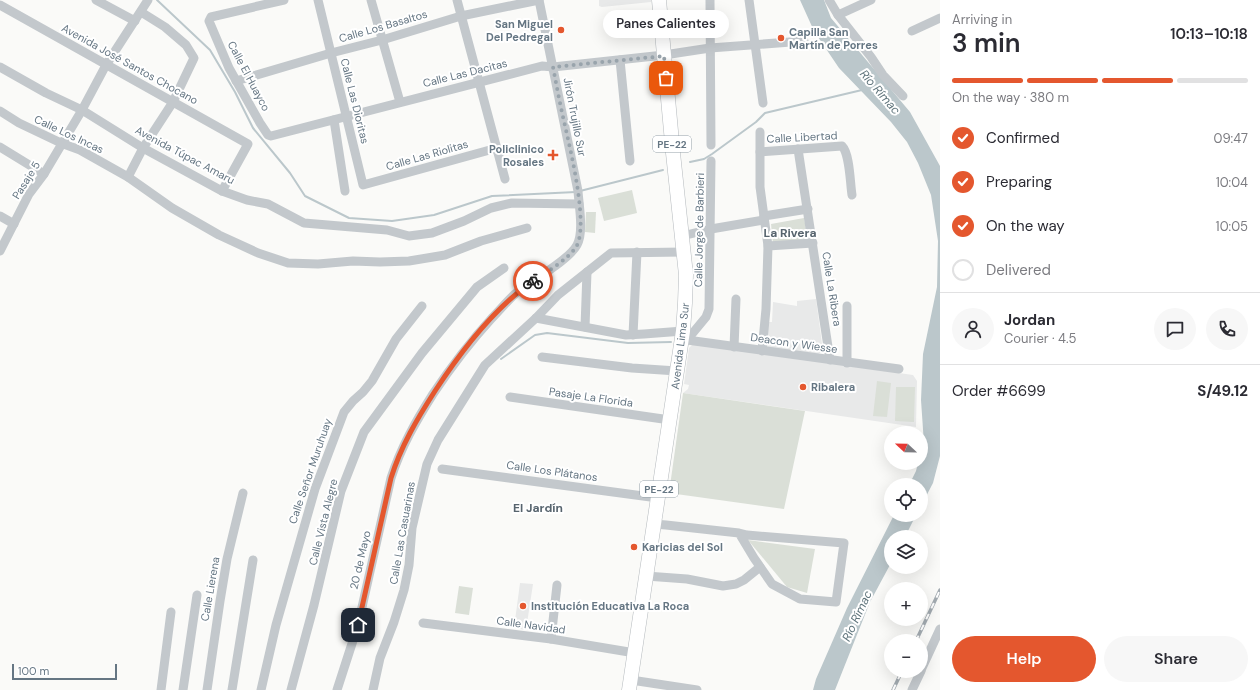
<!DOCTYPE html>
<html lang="en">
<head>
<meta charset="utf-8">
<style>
	body { margin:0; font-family:"DM Sans",sans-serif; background:#f7f7f7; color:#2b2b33; height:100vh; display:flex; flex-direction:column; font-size:15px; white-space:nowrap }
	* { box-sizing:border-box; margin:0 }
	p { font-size:13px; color:#7c7c81 }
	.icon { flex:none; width:22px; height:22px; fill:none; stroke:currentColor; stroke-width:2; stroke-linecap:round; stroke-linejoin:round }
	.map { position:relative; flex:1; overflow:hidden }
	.panel { display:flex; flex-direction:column; background:#fff; width:320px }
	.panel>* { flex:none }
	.needle { width:26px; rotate:292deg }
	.tools { position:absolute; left:884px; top:426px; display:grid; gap:8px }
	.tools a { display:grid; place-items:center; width:44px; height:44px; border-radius:50%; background:#fff; box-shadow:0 4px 16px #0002; font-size:20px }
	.scale { position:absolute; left:12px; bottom:10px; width:105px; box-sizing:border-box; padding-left:4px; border:2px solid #657683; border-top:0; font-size:11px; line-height:14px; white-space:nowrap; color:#657683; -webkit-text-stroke:3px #fff; paint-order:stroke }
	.pin { position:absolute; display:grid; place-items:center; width:34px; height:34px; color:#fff; margin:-17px; border-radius:8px; box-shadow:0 2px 6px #0006 }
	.courier { position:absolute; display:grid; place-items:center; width:40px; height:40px; margin:-20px; border:3px solid #e4572e; border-radius:50%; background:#fff; color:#222; box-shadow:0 1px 5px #0007 }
	.bubble { position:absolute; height:28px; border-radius:14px; background:#fff; box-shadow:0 4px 16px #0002; font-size:13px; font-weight:600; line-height:28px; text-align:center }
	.summary em { font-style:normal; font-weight:600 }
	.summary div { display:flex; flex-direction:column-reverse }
	.summary { display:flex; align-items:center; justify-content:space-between; height:68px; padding:0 12px }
	h1 { font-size:26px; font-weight:600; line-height:30px }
	.bar { display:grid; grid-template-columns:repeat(4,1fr); gap:6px 4px; align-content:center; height:48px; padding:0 12px }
	.bar i { height:5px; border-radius:3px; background:#e1e1e2 }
	.bar .active { background:#e4572e }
	.bar p { grid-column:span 4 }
	.line { display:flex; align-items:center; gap:10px; padding:0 12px; border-top:1px solid #e1e1e2 }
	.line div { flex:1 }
	.round { display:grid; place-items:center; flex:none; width:42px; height:42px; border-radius:21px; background:#f7f7f7 }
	ol { padding:0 12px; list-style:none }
	li { display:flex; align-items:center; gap:12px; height:44px }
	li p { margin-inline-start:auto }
	li .icon { padding:4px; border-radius:50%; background:#e4572e; color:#fff; stroke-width:4 }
	li:last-child { color:#7c7c81 }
	li i { width:22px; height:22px; border:2px solid #e1e1e2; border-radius:50% }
	.cta { display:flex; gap:8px; margin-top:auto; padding:8px 12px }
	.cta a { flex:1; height:46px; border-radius:24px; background:#e4572e; color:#fff; font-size:16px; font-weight:600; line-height:46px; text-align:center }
	.cta a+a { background:#f7f7f7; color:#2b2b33 }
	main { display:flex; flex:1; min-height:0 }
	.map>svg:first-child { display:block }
	.built { fill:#e8e9e9 }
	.green { fill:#dadfd7 }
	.water { fill:#bbc7cb }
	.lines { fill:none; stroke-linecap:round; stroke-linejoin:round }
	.stream { stroke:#bbc7cb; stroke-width:2 }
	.highway-casing { stroke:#b4b9bd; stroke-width:15 }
	.minor { stroke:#c3c8cc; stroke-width:9 }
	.highway { stroke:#fff; stroke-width:14 }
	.rail-casing { stroke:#a2aab0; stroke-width:3.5 }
	.rail { stroke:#fff; stroke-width:2; stroke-dasharray:6; stroke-linecap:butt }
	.done { stroke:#99a4ac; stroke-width:4; stroke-dasharray:0 7.2 }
	.route { stroke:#e4572e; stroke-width:5 }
	.poi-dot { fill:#e4572e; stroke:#fff; stroke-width:1.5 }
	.labels { text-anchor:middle; stroke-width:4; stroke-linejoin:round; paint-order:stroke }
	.shield { fill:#fff; stroke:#939fa8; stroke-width:1 }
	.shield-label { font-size:10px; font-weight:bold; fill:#657683 }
	.poi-label { font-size:11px; font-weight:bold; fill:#657683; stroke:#fff; text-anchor:start }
	.street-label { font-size:11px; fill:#657683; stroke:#fff }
	.water-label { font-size:12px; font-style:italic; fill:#60757c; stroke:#fff }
	.neighbourhood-label { font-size:12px; font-weight:bold; fill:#57646e; stroke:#fff }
</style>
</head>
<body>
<main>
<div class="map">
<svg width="940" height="690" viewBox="0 0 940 690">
	<rect width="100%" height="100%" fill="#fafaf8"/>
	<g class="built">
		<path d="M599 0H651V2L602 7 599 6Z"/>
		<path d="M816 299 823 351 818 354 765 347 767 322H772L773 302 797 306V301Z"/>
		<path d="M693 344 913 375 917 381 916 427 683 393 688 389 689 385 684 384 689 348Z"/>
		<path d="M520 583 533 584 526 630 514 628Z"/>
	</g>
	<g class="green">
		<path d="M632 190 637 213 604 221 598 198Z"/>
		<path d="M586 212H596L595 233 585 232Z"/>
		<path d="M804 218 808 240 773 244 771 224Z"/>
		<path d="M877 381 891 383 887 417 873 416Z"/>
		<path d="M896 387H915L914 422 895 421Z"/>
		<path d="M683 393 805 411 784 509 669 493Z"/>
		<path d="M748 540 815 549 807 593 787 587Z"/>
		<path d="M459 586 473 588 469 615 455 613Z"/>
	</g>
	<g class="water">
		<path d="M800 0H824L831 18 910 112 940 166V456L933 483 921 506V485H909L916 471 918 463H921V454L924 444 921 400 923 354 937 287 938 241 931 195 918 163 907 142 891 122 839 68 814 31Z"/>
		<path d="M894 515H916L905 537H891V563L870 602 835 690H813L816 679 847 608Z"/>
	</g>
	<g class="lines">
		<g class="stream">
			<path d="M157 0 210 50 235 92 253 128 290 173 305 196 349 218 392 221 434 215 492 196 576 192"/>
			<path d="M690 162 704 159 712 154 756 122 765 113 862 90"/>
			<path d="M580 191 663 170"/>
			<path d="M501 359 535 335 547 333 628 343 671 342"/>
		</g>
		<g class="highway-casing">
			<path id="highway" d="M629 690 683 331 685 303 686 275 673 153 659 0"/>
		</g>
		<g class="minor">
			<path d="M96 0 135 21"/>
			<path d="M284 0 211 17 209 21 229 68 260 123 268 135 271 136 542 66 553 67 664 55 710 48 804 41"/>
			<path d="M318 0 363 185 497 148"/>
			<path d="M371 0 400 102"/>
			<path d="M457 0 479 82 505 179"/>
			<path d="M710 0 711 145"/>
			<path d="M749 0 763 103"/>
			<path d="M829 0 838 15 871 57 883 75 903 96"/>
			<path d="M0 5 248 144 222 191"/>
			<path d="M838 15 871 0"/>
			<path d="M912 31 940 18"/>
			<path d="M620 60 630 161"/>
			<path d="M0 67 46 93 82 110 143 148 222 191 247 200 268 204 304 223 387 230 409 236 432 233 464 221 491 208 512 203 579 204"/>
			<path d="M236 81 331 53 382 40 461 16 539 0"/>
			<path d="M0 111 19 123 61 143 80 150 128 177 172 208 219 235 258 253 288 263 318 264 353 261 380 262 409 261 445 255 481 241 527 228"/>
			<path d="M334 120 345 191"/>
			<path d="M760 132V187L768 246 766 309 762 351"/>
			<path d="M0 147 44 174"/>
			<path d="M798 149 830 360"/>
			<path d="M760 152 842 146C850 154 850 183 852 195"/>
			<path d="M128 177 143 148 173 102 194 58 186 45 165 27 141 12"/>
			<path d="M0 216 14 224"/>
			<path d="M764 216 808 209"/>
			<path d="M682 236 711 229 764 220"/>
			<path d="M768 246 813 243"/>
			<path d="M0 251 29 194 44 174 82 110 106 65 148 0"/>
			<path d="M847 306V363"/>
			<path d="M536 318 626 335 644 334 683 331 685 335"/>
			<path d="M585 327 587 272"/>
			<path d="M633 335 637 252"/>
			<path d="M687 340 899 369"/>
			<path d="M687 340 706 317 709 309 711 161"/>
			<path d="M734 347 736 299"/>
			<path d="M542 357 632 368 677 371"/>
			<path d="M510 397 670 420"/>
			<path d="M442 469 658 498"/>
			<path d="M654 524 666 525 739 533 747 535 844 543 836 602 800 599 772 584 754 558 739 533"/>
			<path d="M646 576 687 579 723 586 736 584 744 580 760 567"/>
			<path d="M423 623 551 639 635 653"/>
			<path d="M551 639 557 585"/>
			<path d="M921 670 940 629"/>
			<path d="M631 680 697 690"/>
			<path d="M161 690 171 612"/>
			<path d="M183 690 197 595"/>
			<path d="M207 690 220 601 227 559 243 493"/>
			<path d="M232 690 253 560"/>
			<path d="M261 690 276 625 315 489 344 412 353 401 363 392 372 381 396 339 422 306"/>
			<path d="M291 690 314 605 341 491 364 432 422 353 477 287 504 268"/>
			<path d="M337 690 358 625 391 478C401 447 416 421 433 394 451 367 470 342 492 318 500 310 507 301 515 294 530 282 569 260 577 245 584 232 579 206 578 191L539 0"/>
			<path d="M373 690 380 658 394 622 404 590 409 565 412 528 427 464 438 440 485 365 536 318 558 295 611 253 684 252"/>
			<path d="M912 690 921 671"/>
		</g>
		<use href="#highway" class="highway"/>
		<g class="rail-casing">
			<g id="rail">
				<path d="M916 641 940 590"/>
				<path d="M893 690 902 671"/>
			</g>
		</g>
		<use href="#rail" class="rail"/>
	</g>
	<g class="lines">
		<path class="done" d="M533 281C547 272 567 260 576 247 589 227 571 153 566 130 561 109 557 88 553 67L664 56 666 78"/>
		<path class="route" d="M358 625 391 478C401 446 417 419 435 391 461 351 494 308 533 281"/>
	</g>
	<g class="poi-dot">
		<circle cx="561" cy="30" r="4"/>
		<circle cx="781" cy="38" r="4"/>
		<path d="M551 149h4v4h4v4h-4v4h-4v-4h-4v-4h4z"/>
		<circle cx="803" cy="387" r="4"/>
		<circle cx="634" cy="547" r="4"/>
		<circle cx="523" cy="606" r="4"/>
	</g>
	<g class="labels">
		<g class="shield">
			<rect x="653" y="136" width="38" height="16" rx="3"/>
			<rect x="640" y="481" width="38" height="16" rx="3"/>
		</g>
		<g class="shield-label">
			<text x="672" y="148">PE-22</text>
			<text x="659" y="493">PE-22</text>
		</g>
		<g class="poi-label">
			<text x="553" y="28" text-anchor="end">San Miguel<tspan x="553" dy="13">Del Pedregal</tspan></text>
			<text x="789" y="36">Capilla San<tspan x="789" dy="13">Martín de Porres</tspan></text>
			<text x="544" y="153" text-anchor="end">Policlinico<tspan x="544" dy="13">Rosales</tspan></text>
			<text x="811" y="391">Ribalera</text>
			<text x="642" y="551">Karicias del Sol</text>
			<text x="531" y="610">Institución Educativa La Roca</text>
		</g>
		<g class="street-label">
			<text transform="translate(383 26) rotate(-16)" y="4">Calle Los Basaltos</text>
			<text transform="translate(130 64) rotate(29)" y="4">Avenida José Santos Chocano</text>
			<text transform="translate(465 73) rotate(-14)" y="4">Calle Las Dacitas</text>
			<text transform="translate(249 76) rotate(62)" y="4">Calle El Huayco</text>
			<text transform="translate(355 101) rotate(76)" y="4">Calle Las Dioritas</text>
			<text transform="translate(575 117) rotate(79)" y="4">Jirón Trujillo Sur</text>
			<text transform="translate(69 134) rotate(25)" y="4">Calle Los Incas</text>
			<text transform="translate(802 137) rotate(-3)" y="4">Calle Libertad</text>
			<text transform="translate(185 155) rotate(28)" y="4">Avenida Túpac Amaru</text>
			<text transform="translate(427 155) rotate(-16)" y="4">Calle Las Riolitas</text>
			<text transform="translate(26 180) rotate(-58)" y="4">Pasaje 5</text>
			<text transform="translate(699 230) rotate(-89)" y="4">Calle Jorge de Barbieri</text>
			<text transform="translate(832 289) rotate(81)" y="4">Calle La Ribera</text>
			<text transform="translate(794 343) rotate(8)" y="4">Deacon y Wiesse</text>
			<text transform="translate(680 346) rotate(-83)" y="4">Avenida Lima Sur</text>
			<text transform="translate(591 397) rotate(8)" y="4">Pasaje La Florida</text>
			<text transform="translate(310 471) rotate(-71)" y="4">Calle Señor Muruhuay</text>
			<text transform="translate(552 471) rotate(8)" y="4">Calle Los Plátanos</text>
			<text transform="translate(323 522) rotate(-76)" y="4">Calle Vista Alegre</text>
			<text transform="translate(402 533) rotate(-80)" y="4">Calle Las Casuarinas</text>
			<text transform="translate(360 560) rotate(-77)" y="4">20 de Mayo</text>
			<text transform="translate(210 589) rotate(-80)" y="4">Calle Lierena</text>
			<text transform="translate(531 625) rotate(8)" y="4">Calle Navidad</text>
		</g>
		<g class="water-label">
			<text transform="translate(880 92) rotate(49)" y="4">Río Rímac</text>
			<text transform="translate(857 616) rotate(-65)" y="4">Río Rímac</text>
		</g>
		<g class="neighbourhood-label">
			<text x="790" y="237">La Rivera</text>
			<text x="538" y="512">El Jardín</text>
		</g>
	</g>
</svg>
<div class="tools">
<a><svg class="needle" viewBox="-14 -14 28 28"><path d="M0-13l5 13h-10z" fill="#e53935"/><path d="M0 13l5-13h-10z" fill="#7c7c81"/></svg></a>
<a><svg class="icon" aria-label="locate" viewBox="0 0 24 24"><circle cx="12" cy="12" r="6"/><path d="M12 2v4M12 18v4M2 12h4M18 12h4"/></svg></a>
<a><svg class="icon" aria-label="layers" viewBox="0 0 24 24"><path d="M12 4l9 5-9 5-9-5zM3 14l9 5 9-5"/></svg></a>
<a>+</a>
<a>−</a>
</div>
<div class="scale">100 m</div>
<div class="pin" style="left:666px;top:78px;background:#ea580c"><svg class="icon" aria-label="bag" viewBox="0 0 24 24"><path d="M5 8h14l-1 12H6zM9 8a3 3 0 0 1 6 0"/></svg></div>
<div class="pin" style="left:358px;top:625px;background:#1f2937"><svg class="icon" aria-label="home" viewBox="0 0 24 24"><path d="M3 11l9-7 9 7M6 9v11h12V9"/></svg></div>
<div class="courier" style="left:533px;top:281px"><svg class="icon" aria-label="bike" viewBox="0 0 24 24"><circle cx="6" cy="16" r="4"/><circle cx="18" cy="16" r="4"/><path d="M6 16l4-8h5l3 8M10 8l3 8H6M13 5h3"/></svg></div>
<div class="bubble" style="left:603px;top:10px;width:126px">Panes Calientes</div>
</div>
<section class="panel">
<div class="summary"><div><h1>3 min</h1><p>Arriving in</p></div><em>10:13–10:18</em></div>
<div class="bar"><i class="active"></i><i class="active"></i><i class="active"></i><i></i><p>On the way · 380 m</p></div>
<ol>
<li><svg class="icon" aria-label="check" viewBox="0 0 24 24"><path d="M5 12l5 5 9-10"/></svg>Confirmed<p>09:47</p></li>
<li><svg class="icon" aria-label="check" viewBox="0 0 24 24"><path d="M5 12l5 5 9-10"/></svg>Preparing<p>10:04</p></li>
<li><svg class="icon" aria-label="check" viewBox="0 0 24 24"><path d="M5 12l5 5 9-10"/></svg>On the way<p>10:05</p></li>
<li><i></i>Delivered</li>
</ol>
<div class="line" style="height:72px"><a class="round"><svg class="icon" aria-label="person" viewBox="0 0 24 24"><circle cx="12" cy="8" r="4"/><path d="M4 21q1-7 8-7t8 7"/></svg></a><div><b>Jordan</b><p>Courier · 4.5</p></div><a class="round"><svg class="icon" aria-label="chat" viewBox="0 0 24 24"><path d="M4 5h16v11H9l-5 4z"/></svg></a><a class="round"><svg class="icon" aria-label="phone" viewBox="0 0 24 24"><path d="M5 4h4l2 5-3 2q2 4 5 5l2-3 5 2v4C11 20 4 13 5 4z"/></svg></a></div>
<div class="line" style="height:52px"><div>Order #6699</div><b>S/49.12</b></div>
<div class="cta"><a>Help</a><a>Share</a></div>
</section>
</main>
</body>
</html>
